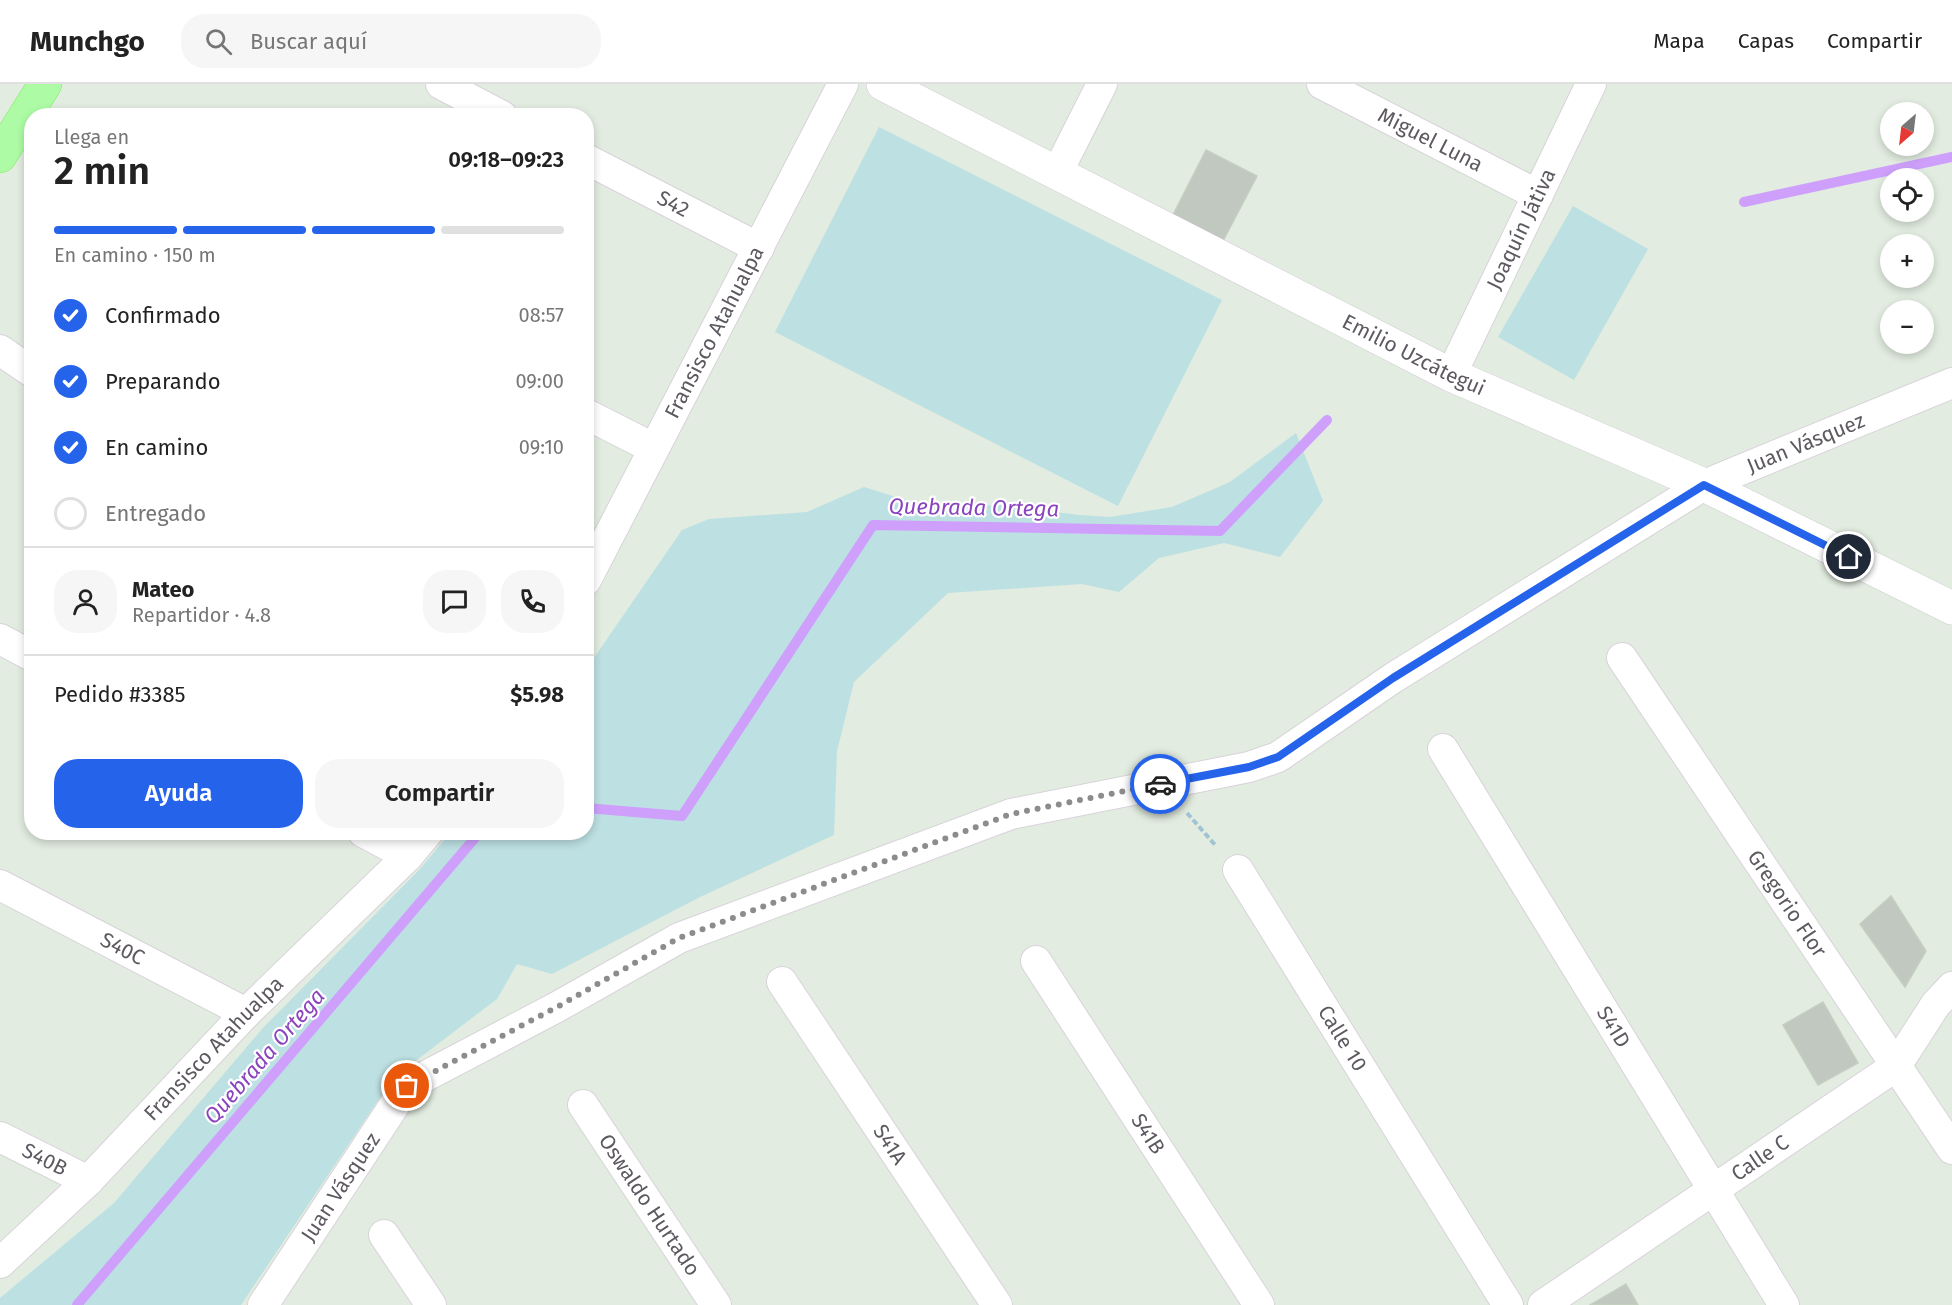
<!DOCTYPE html>
<html lang="es">
<head>
<meta charset="utf-8">
<style>
	body { margin:0; font-family:"Fira Sans",sans-serif; background:#f6f6f6; color:#222; height:100vh; display:flex; flex-direction:column; font-size:22px; white-space:nowrap }
	* { box-sizing:border-box; margin:0 }
	p { font-size:20px; color:#767676 }
	.icon { flex:none; width:33px; height:33px; fill:none; stroke:currentColor; stroke-width:2; stroke-linecap:round; stroke-linejoin:round }
	.map { position:relative; flex:1; overflow:hidden }
	.panel { position:absolute; left:24px; top:24px; width:570px; height:732px; display:flex; flex-direction:column; background:#fff; border-radius:24px; box-shadow:0 3px 9px #0003 }
	.panel>* { flex:none }
	.needle { width:39px; rotate:208deg }
	.fabs { position:absolute; left:1880px; top:18px; display:grid; gap:12px }
	.fabs a { display:grid; place-items:center; width:54px; height:54px; border-radius:50%; background:#fff; box-shadow:0 3px 9px #0003; font-size:30px }
	.pin { position:absolute; display:grid; place-items:center; width:51px; height:51px; color:#fff; margin:-26px; border:3px solid #fff; border-radius:50%; box-shadow:0 2px 6px #0007 }
	.courier { position:absolute; display:grid; place-items:center; width:60px; height:60px; margin:-30px; border:4px solid #2563eb; border-radius:50%; background:#fff; color:#222; box-shadow:0 2px 8px #0007 }
	.overview em { font-style:normal; font-weight:600 }
	.overview div { display:flex; flex-direction:column-reverse }
	.overview { display:flex; align-items:center; justify-content:space-between; height:102px; padding:0 30px }
	h1 { font-size:39px; font-weight:600; line-height:45px }
	.bar { display:grid; grid-template-columns:repeat(4,1fr); gap:9px 6px; align-content:center; height:72px; padding:0 30px }
	.bar i { height:8px; border-radius:4px; background:#e0e0e0 }
	.bar .active { background:#2563eb }
	.bar p { grid-column:span 4 }
	.line { display:flex; align-items:center; gap:15px; padding:0 30px; border-top:2px solid #e0e0e0 }
	.line div { flex:1 }
	.round { display:grid; place-items:center; flex:none; width:63px; height:63px; border-radius:24px; background:#f6f6f6 }
	ol { padding:0 30px; list-style:none }
	li { display:flex; align-items:center; gap:18px; height:66px }
	li p { margin-inline-start:auto }
	li .icon { padding:6px; border-radius:50%; background:#2563eb; color:#fff; stroke-width:4 }
	li:last-child { color:#767676 }
	li i { width:33px; height:33px; border:3px solid #e0e0e0; border-radius:50% }
	.primary-button { display:flex; gap:12px; margin-top:auto; padding:12px 30px }
	.primary-button a { flex:1; height:69px; border-radius:24px; background:#2563eb; color:#fff; font-size:24px; font-weight:600; line-height:69px; text-align:center }
	.primary-button a+a { background:#f6f6f6; color:#222 }
	header { display:flex; align-items:center; gap:36px; box-sizing:border-box; height:84px; padding:0 30px; background:#fff; border-bottom:2px solid #e0e0e0 }
	header strong { font-size:28px }
	nav { display:flex; gap:33px; margin-inline-start:auto; font-size:21px }
	.search { width:420px; height:54px; background:#f6f6f6; display:flex; align-items:center; gap:15px; box-sizing:border-box; padding:0 21px; border-radius:24px; color:#767676; font-size:22px }
	.map>svg:first-child { display:block }
	.green { fill:#bde0e3 }
	.lines { fill:none; stroke-linecap:round; stroke-linejoin:round }
	.stream { stroke:#cea0fc; stroke-width:10 }
	.building { fill:#c1c8c0; stroke:#c3d0bf; stroke-width:1.5 }
	.street-casing { stroke:#d8d3da; stroke-width:32 }
	.secondary-casing { stroke:#d1cbd4; stroke-width:34 }
	.primary-casing { stroke:#78ec59; stroke-width:34 }
	.path { stroke:#a1c3d4; stroke-width:4; stroke-dasharray:6 3; stroke-linecap:butt }
	.street { stroke:#fff; stroke-width:30 }
	.secondary { stroke:#fff; stroke-width:33 }
	.primary { stroke:#adfca5; stroke-width:33 }
	.done { stroke:#8c8c8d; stroke-width:6; stroke-dasharray:0 10.8 }
	.route { stroke:#2563eb; stroke-width:8 }
	.labels { text-anchor:middle; stroke-width:4.5; stroke-linejoin:round; paint-order:stroke }
	.street-label { font-size:21px; fill:#5e5961; stroke:#fff }
	.water-label { font-size:22px; font-style:italic; fill:#8b44be; stroke:#fff }
</style>
</head>
<body>
<header>
<strong>Munchgo</strong>
<div class="search"><svg class="icon" aria-label="search" viewBox="0 0 24 24"><circle cx="10" cy="10" r="6"/><path d="M15 15l6 6"/></svg>Buscar aquí</div>
<nav><a>Mapa</a><a>Capas</a><a>Compartir</a></nav>
</header>
<div class="map">
<svg width="1952" height="1221" viewBox="0 0 1952 1221">
	<rect width="100%" height="100%" fill="#e2ece0"/>
	<g class="green">
		<path d="M879 43 1222 216 1118 422 775 248Z"/>
		<path d="M1573 122 1648 165 1574 296 1498 253Z"/>
		<path d="M1296 349 1323 417 1280 473 1224 459 1159 474 1119 508 1082 500 948 509 854 598 837 667 834 751 700 813 552 890 517 880 497 915 393 994 241 1221H0V1214L114 1119 262 945 420 785 450 749 586 748 587 584 682 446 709 435 807 428 864 403 928 423 1001 421 1079 431 1110 433 1172 423 1230 398Z"/>
	</g>
	<g class="lines">
		<g class="stream">
			<path d="M1744 118 1952 73"/>
			<path d="M586 724 682 732 873 441 1220 447 1327 336"/>
			<path d="M77 1221 480 748"/>
		</g>
	</g>
	<g class="building">
		<path d="M1206 66 1257 92 1223 157 1173 131Z"/>
		<path d="M1891 812 1926 867 1905 903 1860 840Z"/>
		<path d="M1823 918 1858 979 1818 1001 1783 941Z"/>
		<path d="M1626 1200 1638 1221H1590Z"/>
	</g>
	<g class="lines">
		<g class="street-casing">
			<g id="street">
				<path d="M441 0 502 32"/>
				<path id="s1" d="M1322 0 1538 111"/>
				<path id="s2" d="M586 75 759 164"/>
				<path d="M1057 89 1102 0"/>
				<path d="M0 266 32 288"/>
				<path id="s3" d="M1451 291 1591 0"/>
				<path d="M586 330 653 364"/>
				<path id="s4" d="M586 496 843 0"/>
				<path d="M0 555 32 572"/>
				<path id="s5" d="M1622 574 1952 1065"/>
				<path id="s6" d="M1443 665 1784 1221"/>
				<path d="M363 748 408 772"/>
				<path id="s7" d="M1238 786 1508 1221"/>
				<path id="s8" d="M0 801 246 929"/>
				<path id="s9" d="M1036 877 1259 1221"/>
				<path id="s10" d="M782 898 997 1221"/>
				<path id="s11" d="M583 1021 716 1221"/>
				<path id="s12" d="M0 1053 88 1097"/>
				<path d="M384 1151 431 1221"/>
				<path id="s13" d="M0 1179 88 1097 246 929 408 772 428 748"/>
				<path id="s14" d="M263 1221 407 1002 557 923 679 854 1011 730 1249 683 1278 673 1393 594 1704 401 1952 299"/>
				<path id="s15" d="M1543 1221 1896 982 1936 920 1952 903"/>
			</g>
		</g>
		<g class="secondary-casing">
			<g id="secondary">
				<path id="s16" d="M883 0 1451 291 1704 401 1952 524"/>
			</g>
		</g>
		<g class="primary-casing">
			<path id="primary" d="M0 72 45 0"/>
		</g>
		<path class="path" d="M1187 729 1216 762"/>
		<use href="#street" class="street"/>
		<use href="#secondary" class="secondary"/>
		<use href="#primary" class="primary"/>
	</g>
	<g class="lines">
		<path class="done" d="M407 1002 557 923 679 854 1011 730 1160 700"/>
		<path class="route" d="M1160 700 1249 683 1278 673 1393 594 1704 401 1849 473"/>
	</g>
	<g class="labels">
		<g class="street-label">
			<text dy="7" stroke="none"><textPath href="#s1" startOffset="122">Miguel Luna</textPath></text>
			<text dy="7" stroke="none"><textPath href="#s2" startOffset="98">S42</textPath></text>
			<text dy="7" stroke="none"><textPath href="#s3" startOffset="162">Joaquín Játiva</textPath></text>
			<text dy="7" stroke="none"><textPath href="#s4" startOffset="279">Fransisco Atahualpa</textPath></text>
			<text dy="7" stroke="none"><textPath href="#s16" startOffset="596">Emilio Uzcátegui</textPath></text>
			<text dy="7" stroke="none"><textPath href="#s14" startOffset="1815">Juan Vásquez</textPath></text>
			<text dy="7" stroke="none"><textPath href="#s5" startOffset="296">Gregorio Flor</textPath></text>
			<text dy="7" stroke="none"><textPath href="#s8" startOffset="138">S40C</textPath></text>
			<text dy="7" stroke="none"><textPath href="#s6" startOffset="326">S41D</textPath></text>
			<text dy="7" stroke="none"><textPath href="#s7" startOffset="198">Calle 10</textPath></text>
			<text dy="7" stroke="none"><textPath href="#s13" startOffset="303">Fransisco Atahualpa</textPath></text>
			<text dy="7" stroke="none"><textPath href="#s9" startOffset="206">S41B</textPath></text>
			<text dy="7" stroke="none"><textPath href="#s10" startOffset="195">S41A</textPath></text>
			<text dy="7" stroke="none"><textPath href="#s12" startOffset="50">S40B</textPath></text>
			<text dy="7" stroke="none"><textPath href="#s15" startOffset="262">Calle C</textPath></text>
			<text dy="7" stroke="none"><textPath href="#s14" startOffset="141">Juan Vásquez</textPath></text>
			<text dy="7" stroke="none"><textPath href="#s11" startOffset="120">Oswaldo Hurtado</textPath></text>
		</g>
		<g class="water-label">
			<text transform="translate(974 423) rotate(1)" y="8">Quebrada Ortega</text>
			<text transform="translate(264 972) rotate(-49)" y="8">Quebrada Ortega</text>
		</g>
	</g>
</svg>
<div class="fabs">
<a><svg class="needle" viewBox="-14 -14 28 28"><path d="M0-13l5 13h-10z" fill="#e53935"/><path d="M0 13l5-13h-10z" fill="#767676"/></svg></a>
<a><svg class="icon" aria-label="locate" viewBox="0 0 24 24"><circle cx="12" cy="12" r="6"/><path d="M12 2v4M12 18v4M2 12h4M18 12h4"/></svg></a>
<a>+</a>
<a>−</a>
</div>
<div class="pin" style="left:407px;top:1002px;background:#ea580c"><svg class="icon" aria-label="bag" viewBox="0 0 24 24"><path d="M5 8h14l-1 12H6zM9 8a3 3 0 0 1 6 0"/></svg></div>
<div class="pin" style="left:1849px;top:473px;background:#1f2937"><svg class="icon" aria-label="home" viewBox="0 0 24 24"><path d="M3 11l9-7 9 7M6 9v11h12V9"/></svg></div>
<div class="courier" style="left:1160px;top:700px"><svg class="icon" aria-label="car" viewBox="0 0 24 24"><path d="M5 17H2v-5l4-1 3-4h7l3 4 3 1v5h-3M9 17h6M6 11h13"/><circle cx="7" cy="17" r="2"/><circle cx="17" cy="17" r="2"/></svg></div>
<section class="panel">
<div class="overview"><div><h1>2 min</h1><p>Llega en</p></div><em>09:18–09:23</em></div>
<div class="bar"><i class="active"></i><i class="active"></i><i class="active"></i><i></i><p>En camino · 150 m</p></div>
<ol>
<li><svg class="icon" aria-label="check" viewBox="0 0 24 24"><path d="M5 12l5 5 9-10"/></svg>Confirmado<p>08:57</p></li>
<li><svg class="icon" aria-label="check" viewBox="0 0 24 24"><path d="M5 12l5 5 9-10"/></svg>Preparando<p>09:00</p></li>
<li><svg class="icon" aria-label="check" viewBox="0 0 24 24"><path d="M5 12l5 5 9-10"/></svg>En camino<p>09:10</p></li>
<li><i></i>Entregado</li>
</ol>
<div class="line" style="height:108px"><a class="round"><svg class="icon" aria-label="person" viewBox="0 0 24 24"><circle cx="12" cy="8" r="4"/><path d="M4 21q1-7 8-7t8 7"/></svg></a><div><b>Mateo</b><p>Repartidor · 4.8</p></div><a class="round"><svg class="icon" aria-label="chat" viewBox="0 0 24 24"><path d="M4 5h16v11H9l-5 4z"/></svg></a><a class="round"><svg class="icon" aria-label="phone" viewBox="0 0 24 24"><path d="M5 4h4l2 5-3 2q2 4 5 5l2-3 5 2v4C11 20 4 13 5 4z"/></svg></a></div>
<div class="line" style="height:78px"><div>Pedido #3385</div><b>$5.98</b></div>
<div class="primary-button"><a>Ayuda</a><a>Compartir</a></div>
</section>
</div>
</body>
</html>
